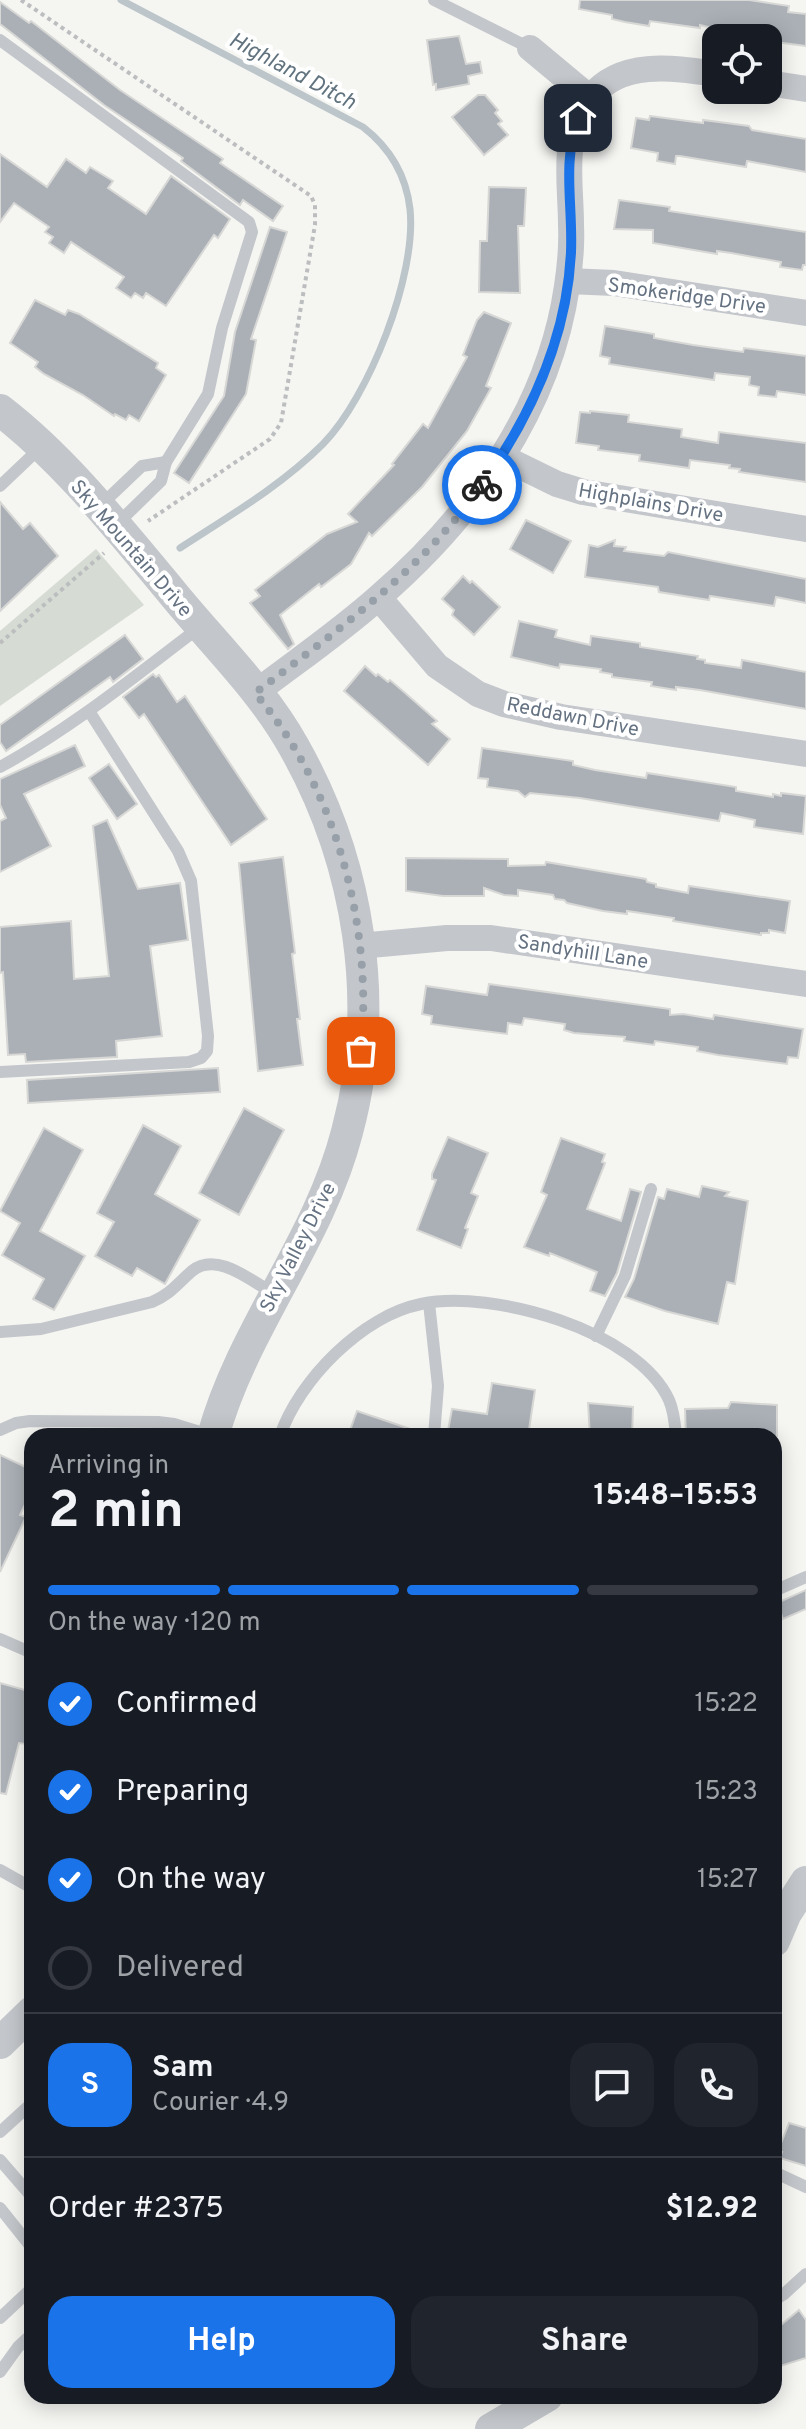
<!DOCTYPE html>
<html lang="en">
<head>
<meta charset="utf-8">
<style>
	body { margin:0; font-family:Overpass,sans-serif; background:#20242c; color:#f1f3f6; height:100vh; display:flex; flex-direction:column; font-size:30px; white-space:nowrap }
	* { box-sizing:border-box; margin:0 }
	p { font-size:26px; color:#9ea1a6 }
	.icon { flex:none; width:44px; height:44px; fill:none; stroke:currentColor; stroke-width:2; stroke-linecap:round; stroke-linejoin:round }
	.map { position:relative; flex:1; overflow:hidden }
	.side { position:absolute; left:24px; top:1428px; width:758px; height:976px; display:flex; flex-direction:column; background:#171b24; border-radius:24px; box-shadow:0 4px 20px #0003 }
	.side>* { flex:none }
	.controls { position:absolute; left:702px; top:24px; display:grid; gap:16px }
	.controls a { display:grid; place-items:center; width:80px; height:80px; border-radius:16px; background:#171b24; box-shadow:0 4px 20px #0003; font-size:40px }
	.pin { position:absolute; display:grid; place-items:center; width:68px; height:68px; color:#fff; margin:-34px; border-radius:16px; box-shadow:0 4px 12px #0006 }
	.courier { position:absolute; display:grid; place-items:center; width:80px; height:80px; margin:-40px; border:6px solid #1a73e8; border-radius:50%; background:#fff; color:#222; box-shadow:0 2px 10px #0007 }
	.summary em { font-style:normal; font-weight:700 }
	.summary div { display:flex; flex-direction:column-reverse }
	.summary { display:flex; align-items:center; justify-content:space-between; height:136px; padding:0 24px }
	h1 { font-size:52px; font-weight:700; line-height:60px }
	.bar { display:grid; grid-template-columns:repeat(4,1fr); gap:12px 8px; align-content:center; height:96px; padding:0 24px }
	.bar i { height:10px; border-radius:6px; background:#363941 }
	.bar .current { background:#1a73e8 }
	.bar p { grid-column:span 4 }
	.line { display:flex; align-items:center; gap:20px; padding:0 24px; border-top:2px solid #363941 }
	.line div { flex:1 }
	.round { display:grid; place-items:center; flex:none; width:84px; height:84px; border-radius:24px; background:#20242c }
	ol { padding:0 24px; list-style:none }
	li { display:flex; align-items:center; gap:24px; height:88px }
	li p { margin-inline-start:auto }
	li .icon { padding:8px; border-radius:50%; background:#1a73e8; color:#fff; stroke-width:4 }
	li:last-child { color:#9ea1a6 }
	li i { width:44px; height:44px; border:4px solid #363941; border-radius:50% }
	.action { display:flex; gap:16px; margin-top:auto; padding:16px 24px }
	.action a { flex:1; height:92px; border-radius:24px; background:#1a73e8; color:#fff; font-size:32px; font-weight:700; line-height:92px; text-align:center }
	.action a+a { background:#20242c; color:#f1f3f6 }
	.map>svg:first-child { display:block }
	.green { fill:#d6dcd3 }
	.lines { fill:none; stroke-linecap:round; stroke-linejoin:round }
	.stream { stroke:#bcc5ca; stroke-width:7 }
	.building { fill:#aab0b6; stroke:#d7d7d5; stroke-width:2 }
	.path { stroke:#bbbdbf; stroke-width:4; stroke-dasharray:4 4; stroke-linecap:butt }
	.service { stroke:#c3c6ca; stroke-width:12 }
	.minor { stroke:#c3c6ca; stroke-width:26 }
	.tertiary { stroke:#c3c6ca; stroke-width:32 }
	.done { stroke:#97a0a9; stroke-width:8; stroke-dasharray:0 14.4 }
	.route { stroke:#1a73e8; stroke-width:10 }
	.labels { text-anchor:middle; stroke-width:8; stroke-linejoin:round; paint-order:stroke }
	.street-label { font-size:20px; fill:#657282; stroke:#fff }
	.water-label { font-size:22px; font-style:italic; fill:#61737f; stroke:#fff }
</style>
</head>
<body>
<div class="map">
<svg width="806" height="2429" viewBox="0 0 806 2429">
	<rect width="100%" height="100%" fill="#f5f5f2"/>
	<path class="green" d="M96 549 144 605 0 706V631Z"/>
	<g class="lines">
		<path class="stream" d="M121 0 363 127C390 148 406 174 410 209 417 275 369 397 323 444 281 486 229 516 180 548"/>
	</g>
	<g class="building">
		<path d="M580 0H749L789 6 788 12 806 14V46L768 41V38H756L700 25V28L650 21 649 26 625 22 612 19V15L579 9Z"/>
		<path d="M0 2 29 23 31 21 120 90 223 159 220 163 283 206 273 221 243 200 240 205 181 161 183 158 104 105 0 24Z"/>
		<path d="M459 36 466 64 480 62 482 73 468 76 469 84 436 90V84L433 85 427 40Z"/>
		<path d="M478 95H485L498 110 495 113 502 121 498 124 508 135 484 155 452 117Z"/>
		<path d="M650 116 703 123V120L749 126 752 130 806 139V172L747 161 746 167 680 156H676L675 164 657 161 658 153 631 148 636 118 649 120Z"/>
		<path d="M0 154 47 187 66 159 86 173 90 167 113 181 108 188 146 214 171 176 230 219 218 238 214 235 166 306 146 293 143 298 135 293 131 298 116 288 124 277 71 242 64 253 49 243 53 237 45 232 49 227 14 203 0 222Z"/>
		<path d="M489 187 526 188 524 226H518L520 293 479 292 480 241H487Z"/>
		<path d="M619 200 670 207 669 211 806 232V265H803L802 270 780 267 781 262 731 253 717 251V254L653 243V230L614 229Z"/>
		<path d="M270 227 287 232 251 339 256 340 246 394 189 483 174 473 224 396 235 332Z"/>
		<path d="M35 300 65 315 68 310 79 314 158 363 156 368 166 375 139 421 129 415 126 420 115 414 114 416 83 395 44 374 35 367 38 362 10 343Z"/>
		<path d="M484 312 511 323 486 386 491 388 467 431 422 487 372 536 369 533 351 564 321 587 319 584 280 615 294 644 288 649 250 603 260 596 255 590 327 534 357 522 348 514 394 465 392 464 423 424 428 428 467 357 463 355 477 320Z"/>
		<path d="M605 326 654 334V338L693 345 743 352 744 348 806 356V395L777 391 776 397 758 395 759 387 749 385 750 377 715 373 714 380 609 364 610 358 600 356Z"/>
		<path d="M590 411 629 415 628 422 682 429 681 437 718 443 719 432 806 443V482L739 472 740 469 729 468 730 465 690 460 689 468 639 461 640 455 598 450 599 446 576 443 580 412 590 413Z"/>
		<path d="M0 502 23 529 30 523 58 556 0 611Z"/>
		<path d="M526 520 571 541 553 573 510 549Z"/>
		<path d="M615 540 614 546 626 547 624 551 664 556 668 552 806 579V603L776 597 774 606 710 596 709 600 659 592 658 587 585 577 589 545 598 547Z"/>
		<path d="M463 576 470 583 472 581 500 607 474 635 452 615 454 610 442 599Z"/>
		<path d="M519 621 557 630 555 637 590 645 591 636 640 643V647L698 656 697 659 705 660V663L741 668 742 660 806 672V709L700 690 676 687V690L651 686 652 682 612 677V674L600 672 601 669 560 664 559 668 511 657Z"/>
		<path d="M125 635 143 659 113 682 110 677 6 751 0 742V725Z"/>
		<path d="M365 666 376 676 378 674 388 682 390 680 404 692 437 721 432 724 450 739 428 765 344 691Z"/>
		<path d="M153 674 156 677 159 675 177 702 185 696 267 819 231 845 144 714 139 718 123 697Z"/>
		<path d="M75 745 85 766 24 794 51 846 0 872V821L6 818 0 805V779Z"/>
		<path d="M482 748 573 761V765L595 770 646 778 647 773 736 787V791L773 797V794L781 796V793L806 796 803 834 754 827 755 820 721 813 719 821 580 798 530 793 525 797 518 791 487 787 488 779 478 778Z"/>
		<path d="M109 764 137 804 117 819 89 778Z"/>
		<path d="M107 820 138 889 180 883 188 940 150 946 162 1036 116 1041 117 1057 26 1062 25 1054 8 1055 3 972 0 973V927L71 921 74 979 109 976 93 826Z"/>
		<path d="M283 857 295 953 292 954 300 1019H297L303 1065 258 1071 239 863Z"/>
		<path d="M406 858 508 859V866L545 865 546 862 646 879 647 882 656 884V887L688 893 689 886 790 901 785 933 769 930V933H761V935L673 921 674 918 627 911V914L603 911 567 903 564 900 555 899 553 895 518 890V896L504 895 484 888V896H443L406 891Z"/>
		<path d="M489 984 670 1009V1015L683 1014 713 1019 714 1015 803 1029 798 1058 788 1057 787 1064 718 1055 697 1051 698 1047 655 1041 654 1045 624 1041 625 1037 574 1033 564 1030 565 1024 524 1018 522 1025 508 1023 507 1034 460 1028 431 1024 432 1016 422 1014 426 986 487 995Z"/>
		<path d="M218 1068 220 1092 28 1103 27 1080Z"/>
		<path d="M244 1108 284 1130 239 1215 199 1193Z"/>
		<path d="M143 1125 181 1146 155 1194 200 1220 165 1284 137 1268 132 1276 95 1256 114 1222 97 1213Z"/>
		<path d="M44 1128 83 1150 40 1231 85 1256 54 1310 33 1299 44 1279 2 1255 20 1223 0 1211Z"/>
		<path d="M448 1137 488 1153 471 1193 478 1196 465 1228 468 1229 461 1248 417 1230 436 1180 432 1179V1174Z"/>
		<path d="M561 1138 605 1154 602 1162 605 1163 587 1209 621 1221 630 1189 641 1192 617 1273 605 1296 590 1291 597 1272 550 1253 549 1256 524 1247 547 1195 541 1192Z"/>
		<path d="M702 1186 729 1192 725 1196 748 1201 735 1284 727 1282 718 1324 665 1311 625 1297 634 1279 658 1197 664 1199 667 1189 699 1197Z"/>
		<path d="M492 1383 535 1390 528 1436H447L452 1409 487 1414Z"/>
		<path d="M731 1402 777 1405V1436H686L685 1409 728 1408Z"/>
		<path d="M588 1403 633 1407 632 1436H590Z"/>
		<path d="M357 1411 422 1433 421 1436H348Z"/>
		<path d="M0 1455 32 1470V1490L20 1515 26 1517 0 1572Z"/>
		<path d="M806 1590V1609L783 1619 777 1603Z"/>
		<path d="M0 1683 32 1692V1721L26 1744 19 1743 6 1794 0 1793Z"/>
		<path d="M789 2123 806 2128V2166L780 2158 782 2152 778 2151Z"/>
		<path d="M799 2310 806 2320V2358L774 2368V2327L782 2324Z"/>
	</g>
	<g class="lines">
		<g class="path">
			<path d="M21 0 311 196 315 205V225L281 423 270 439 148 521"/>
			<path d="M0 643 104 553"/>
		</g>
		<g class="service">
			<path d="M434 0 530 48"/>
			<path d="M0 40 249 222 252 232 222 328 208 394 166 462 161 481 117 524"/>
			<path d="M0 486 41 447"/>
			<path d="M101 505 142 466 166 462"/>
			<path d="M0 767C72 728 135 676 200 627"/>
			<path d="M0 1072 189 1062 201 1058 207 1051 208 1036 191 881 178 851 89 711"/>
			<path d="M429 1303 438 1386 434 1436"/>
			<path d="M0 1332 41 1329 152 1302C171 1294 177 1284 192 1271 217 1251 251 1281 273 1293"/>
			<path d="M596 1336 625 1276 651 1189"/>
			<path d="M0 1430 16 1423 30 1421 158 1422 174 1424 213 1436"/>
			<path d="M280 1436C299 1380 362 1316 421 1304 492 1289 637 1330 669 1400 674 1411 675 1424 676 1436"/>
			<path d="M774 1591 806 1577"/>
			<path d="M0 1639 32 1653"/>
			<path d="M0 1870 32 1888"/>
			<path d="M0 2132 32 2103"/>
			<path d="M0 2160 32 2197"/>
			<path d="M774 2172 806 2187"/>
			<path d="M0 2208 32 2248"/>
			<path d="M774 2300 784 2294 806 2274"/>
			<path d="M0 2318 32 2288"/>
			<path d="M0 2372 18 2347 32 2334"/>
		</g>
		<g class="minor">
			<path d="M530 48 590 98"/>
			<path d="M768 83 806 89"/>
			<path d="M568 281 614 283 806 313"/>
			<path d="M502 457 557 484 583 492 806 529"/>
			<path d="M379 598 437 666 478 694 504 704 561 717 806 754"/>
			<path d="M255 693C297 661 341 631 380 596 473 515 549 410 567 286 570 266 572 245 571 225 571 181 560 134 591 97 621 59 675 68 716 74"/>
			<path d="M359 946 447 938H491L806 984"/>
		</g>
		<g class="tertiary">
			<path d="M0 410C65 460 118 528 170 590 211 641 262 689 294 747 359 862 382 1003 347 1132 319 1241 243 1328 213 1436"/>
			<path d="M774 1941 786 1913 806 1882"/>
			<path d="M0 2043 32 2012"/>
			<path d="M491 2429 547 2396"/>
		</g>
	</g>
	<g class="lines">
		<path class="done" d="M361 1051C373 927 337 789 255 693 337 631 422 570 482 485"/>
		<path class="route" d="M482 485C531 416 567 338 571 252 573 204 562 164 578 118"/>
	</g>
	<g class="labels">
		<g class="street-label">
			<text transform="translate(687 295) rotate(8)" y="7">Smokeridge Drive</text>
			<text transform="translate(651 502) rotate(10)" y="7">Highplains Drive</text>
			<text transform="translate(132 548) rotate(49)" y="7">Sky Mountain Drive</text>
			<text transform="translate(573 716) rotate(11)" y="7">Reddawn Drive</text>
			<text transform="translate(583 951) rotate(9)" y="7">Sandyhill Lane</text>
			<text transform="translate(297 1247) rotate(-63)" y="7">Sky Valley Drive</text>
		</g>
		<g class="water-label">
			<text transform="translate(293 70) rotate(28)" y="8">Highland Ditch</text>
		</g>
	</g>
</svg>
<div class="controls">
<a><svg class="icon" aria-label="locate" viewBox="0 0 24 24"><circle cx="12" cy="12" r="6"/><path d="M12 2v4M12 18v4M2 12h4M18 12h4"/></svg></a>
</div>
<div class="pin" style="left:361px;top:1051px;background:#ea580c"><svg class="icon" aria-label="bag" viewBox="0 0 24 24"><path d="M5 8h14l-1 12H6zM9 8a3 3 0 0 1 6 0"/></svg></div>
<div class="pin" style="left:578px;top:118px;background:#1f2937"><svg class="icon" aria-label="home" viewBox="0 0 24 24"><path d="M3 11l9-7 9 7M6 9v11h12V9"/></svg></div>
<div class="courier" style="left:482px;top:485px"><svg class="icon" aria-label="bike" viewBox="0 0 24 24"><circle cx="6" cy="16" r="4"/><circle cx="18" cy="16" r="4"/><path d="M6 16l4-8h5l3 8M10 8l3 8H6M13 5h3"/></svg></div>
<section class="side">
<div class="summary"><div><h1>2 min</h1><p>Arriving in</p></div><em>15:48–15:53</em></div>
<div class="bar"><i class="current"></i><i class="current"></i><i class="current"></i><i></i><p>On the way · 120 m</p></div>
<ol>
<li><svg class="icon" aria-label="check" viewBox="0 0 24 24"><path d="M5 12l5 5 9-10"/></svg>Confirmed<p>15:22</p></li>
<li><svg class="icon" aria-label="check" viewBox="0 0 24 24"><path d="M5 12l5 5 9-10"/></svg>Preparing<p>15:23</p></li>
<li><svg class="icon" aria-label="check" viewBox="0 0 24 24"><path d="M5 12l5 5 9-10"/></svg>On the way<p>15:27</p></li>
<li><i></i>Delivered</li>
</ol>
<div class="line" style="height:144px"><b class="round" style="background:#1a73e8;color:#fff">S</b><div><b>Sam</b><p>Courier · 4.9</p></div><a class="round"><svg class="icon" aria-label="chat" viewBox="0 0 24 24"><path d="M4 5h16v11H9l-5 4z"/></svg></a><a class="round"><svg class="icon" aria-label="phone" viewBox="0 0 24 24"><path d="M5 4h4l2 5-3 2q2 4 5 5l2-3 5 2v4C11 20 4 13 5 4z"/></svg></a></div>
<div class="line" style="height:104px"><div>Order #2375</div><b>$12.92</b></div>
<div class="action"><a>Help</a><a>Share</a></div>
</section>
</div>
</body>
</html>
